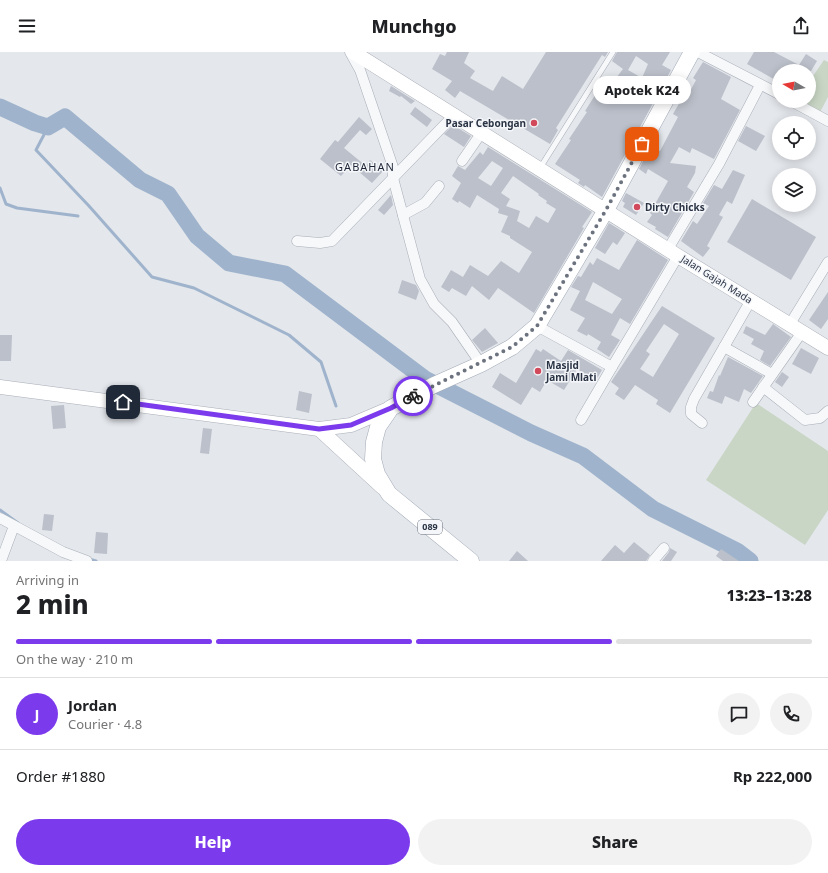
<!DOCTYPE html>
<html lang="en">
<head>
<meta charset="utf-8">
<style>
	body { margin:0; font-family:"Noto Sans",sans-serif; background:#f2f2f2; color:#202124; height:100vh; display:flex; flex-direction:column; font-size:15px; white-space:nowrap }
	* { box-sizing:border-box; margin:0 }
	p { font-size:13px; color:#757577 }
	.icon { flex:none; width:22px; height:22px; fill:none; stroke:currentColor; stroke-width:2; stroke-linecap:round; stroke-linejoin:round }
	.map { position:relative; height:509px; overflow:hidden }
	.panel { display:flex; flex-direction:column; background:#fff; flex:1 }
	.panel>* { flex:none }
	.needle { width:26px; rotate:280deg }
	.tools { position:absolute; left:772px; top:12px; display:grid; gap:8px }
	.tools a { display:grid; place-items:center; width:44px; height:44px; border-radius:50%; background:#fff; box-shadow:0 2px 10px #0003; font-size:20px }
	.pin { position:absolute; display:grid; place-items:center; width:34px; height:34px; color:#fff; margin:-17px; border-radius:8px; box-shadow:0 2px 6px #0006 }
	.courier { position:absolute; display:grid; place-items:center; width:40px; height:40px; margin:-20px; border:3px solid #7c3aed; border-radius:50%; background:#fff; color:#222; box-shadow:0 1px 5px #0007 }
	.bubble { position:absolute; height:28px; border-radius:14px; background:#fff; box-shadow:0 2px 10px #0003; font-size:13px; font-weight:800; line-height:28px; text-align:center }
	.overview em { font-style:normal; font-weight:800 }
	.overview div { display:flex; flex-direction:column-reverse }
	.overview { display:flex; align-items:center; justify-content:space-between; height:68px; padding:0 16px }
	h1 { font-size:26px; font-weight:800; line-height:30px }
	.bar { display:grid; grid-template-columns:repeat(4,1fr); gap:6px 4px; align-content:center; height:48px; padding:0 16px }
	.bar i { height:5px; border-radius:3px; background:#e0e0e0 }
	.bar .active { background:#7c3aed }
	.bar p { grid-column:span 4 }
	.line { display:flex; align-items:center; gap:10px; padding:0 16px; border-top:1px solid #e0e0e0 }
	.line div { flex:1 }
	.round { display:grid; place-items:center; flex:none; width:42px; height:42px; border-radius:21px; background:#f2f2f2 }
	.button { display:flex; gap:8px; margin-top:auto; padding:8px 16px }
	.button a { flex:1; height:46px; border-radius:24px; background:#7c3aed; color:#fff; font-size:16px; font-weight:800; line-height:46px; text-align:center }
	.button a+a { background:#f2f2f2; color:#202124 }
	header { display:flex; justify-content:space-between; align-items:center; height:52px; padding:0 16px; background:#fff; font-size:18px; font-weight:800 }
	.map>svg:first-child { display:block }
	.green { fill:#c9d6c5 }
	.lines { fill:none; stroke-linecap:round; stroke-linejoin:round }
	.stream { stroke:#9fb4cc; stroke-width:3 }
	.river { stroke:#9fb4cc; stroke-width:17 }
	.building { fill:#bbc0ca; fill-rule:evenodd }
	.service-casing { stroke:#a9aeb7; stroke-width:6 }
	.minor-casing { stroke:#a9aeb7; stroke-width:11 }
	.secondary-casing { stroke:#a9aeb7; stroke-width:15 }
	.primary-casing { stroke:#a3abb8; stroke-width:17 }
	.service { stroke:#f7f8fa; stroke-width:5 }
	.minor { stroke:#f7f8fa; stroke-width:10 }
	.secondary { stroke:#fff; stroke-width:14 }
	.primary { stroke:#fff; stroke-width:16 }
	.done { stroke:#6c737f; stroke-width:4; stroke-dasharray:0 7.2 }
	.route { stroke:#7c3aed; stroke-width:5 }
	.poi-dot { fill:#d1495b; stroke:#f4f6f9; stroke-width:1.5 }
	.labels { text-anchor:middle; stroke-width:3; stroke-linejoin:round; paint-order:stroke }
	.shield { fill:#f4f6f9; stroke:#676e7b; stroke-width:1 }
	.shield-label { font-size:9px; font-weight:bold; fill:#2b3445 }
	.poi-label { font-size:10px; font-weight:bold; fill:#2b3445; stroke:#f4f6f9; text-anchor:start }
	.street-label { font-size:10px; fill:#2b3445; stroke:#f4f6f9 }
	.neighbourhood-label { font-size:11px; letter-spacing:1px; fill:#1d2536; stroke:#f4f6f9 }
</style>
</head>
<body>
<header><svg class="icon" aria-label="menu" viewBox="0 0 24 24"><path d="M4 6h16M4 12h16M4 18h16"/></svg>Munchgo<svg class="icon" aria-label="share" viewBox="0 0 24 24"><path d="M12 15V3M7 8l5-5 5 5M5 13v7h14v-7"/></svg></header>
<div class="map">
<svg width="828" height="509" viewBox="0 0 828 509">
	<rect width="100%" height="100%" fill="#e4e7ec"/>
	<g class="green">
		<path d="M824 8 828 10V45L820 60 800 49H809V30Z"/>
		<path d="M756 351 828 399V458L805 493 706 428Z"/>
	</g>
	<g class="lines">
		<g class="stream">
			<path d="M48 75 36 98 89 154 152 225 194 236 289 283 321 310 336 354"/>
			<path d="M0 136 6 152 17 156 78 164"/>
			<path d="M0 458 18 471"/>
			<path d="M89 507 96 509"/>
		</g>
		<path class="river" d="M0 55 35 71 48 75 65 65 140 128 168 142 197 184 229 211 285 222 425 327 531 381 583 404 653 457 737 499 750 509"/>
	</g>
	<g class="building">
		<path d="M447 0H469L464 11 475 19 470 26 493 39 502 24 523 37 546 0H608L605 5 602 3 556 76 558 78 550 92 460 39 455 46 445 38 452 29 432 17 440 2 445 4Z"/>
		<path d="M617 0H670L662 13 671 18 602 145 585 133 584 135 578 131 580 128 555 112 571 88 569 87 587 60 585 59 599 37 608 26 613 30 623 17 612 9ZM636 4 648 12 642 26 628 18Z"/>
		<path d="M754 0H774L799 13 806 2 817 9 811 19H779V30L747 12Z"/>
		<path d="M703 10 731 25 721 47 740 58 714 107 692 96 690 101 679 95 670 111 696 114 695 121 687 135 694 140 668 185 655 177 656 175 647 170 652 163 650 161 668 129 648 117 646 122 639 117 651 95 660 99 678 65 673 62 684 43 687 45 696 28 693 26Z"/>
		<path d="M391 34 415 49 411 52 401 44 400 45 389 39Z"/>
		<path d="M415 55 432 68 427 75 410 62Z"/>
		<path d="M359 65 372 77 366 83 360 78 344 96 366 114 370 108 383 119 372 131 351 113 341 124 320 107 335 88 338 90Z"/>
		<path d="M453 73 471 84 464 95 444 82Z"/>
		<path d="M746 74 765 84 756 99 738 89Z"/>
		<path d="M488 95 592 160 582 175 584 176 534 261 498 236 489 248 472 234 466 244 452 236 449 240 441 235 451 218 463 225 470 213 488 224 501 209 519 221 532 200 510 186V184L501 180 508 164 498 161 499 157 477 143 470 156 459 149 458 151 452 147 461 131 452 124 458 114 465 118 480 100 483 103ZM492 109 503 116 491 134 478 126ZM513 124 539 142 538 143 547 149 546 151 556 157 548 171 536 164 529 176 517 169 520 159 506 154 510 147 501 141Z"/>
		<path d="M733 118 745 123 732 152 727 149 719 163 723 165 707 194 710 196 703 205 681 189 693 169 697 172 709 154 703 151 714 133 722 137Z"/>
		<path d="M626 141 644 151 636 163 623 155 625 151 622 149Z"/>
		<path d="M391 143 393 153 384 163 378 158Z"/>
		<path d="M752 147 816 185 791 228 727 190Z"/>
		<path d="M609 171 625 181 617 193 613 190 605 202 595 196Z"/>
		<path d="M637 188 668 208 630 272 620 266 611 283 620 288 609 305 597 297 601 290 588 282 587 284 577 279 585 266 570 258 580 239 571 235 578 224 581 225 590 210 593 213 597 206 619 218ZM593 230 622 247 612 262 585 248Z"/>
		<path d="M402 228 416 233 419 239 416 248 398 241Z"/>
		<path d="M828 240V267L821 277 809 268Z"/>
		<path d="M662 254 715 286 670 361 656 352 658 348 635 333 624 348 615 342 619 336 611 330ZM664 272 679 282 653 325 640 317 650 302 646 299Z"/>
		<path d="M773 272 791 285 770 314 760 308 764 299 751 292 754 287 743 281 746 274 765 283Z"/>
		<path d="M485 276 498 291 482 300 472 288Z"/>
		<path d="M0 283H12L11 309H0Z"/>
		<path d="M801 296 819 306 811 322 792 312Z"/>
		<path d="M536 297 541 300 543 297 561 309 568 298 602 318 596 328 577 317 564 338 547 328 540 340 532 335 521 353 492 335 500 321 516 331Z"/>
		<path d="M728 305 763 324 751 341 744 337 739 350 725 344 722 352 707 346 710 339 713 340 719 323 720 324Z"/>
		<path d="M782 320 789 325 782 335 775 330Z"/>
		<path d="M299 339 312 342 309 361 296 358Z"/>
		<path d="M64 353 66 376 53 377 51 354Z"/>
		<path d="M203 376 212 377 209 402 200 401Z"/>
		<path d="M44 462 54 463 52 479 42 478Z"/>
		<path d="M96 480 108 481 107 502 94 501Z"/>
		<path d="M634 490 650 503 646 509H601L615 493 624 501Z"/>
		<path d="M670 496 677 500 671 509H662L669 500Z"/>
		<path d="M721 497 739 509H723L716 504Z"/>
		<path d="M517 499 528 509H509Z"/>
	</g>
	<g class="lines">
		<g class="service-casing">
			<path id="service" d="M540 116 613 0"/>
		</g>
		<g class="minor-casing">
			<g id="minor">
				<path d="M350 0 360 18 393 115V126L420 227 434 252 452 270 481 312"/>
				<path d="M698 0 779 42"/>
				<path d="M791 49 828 69"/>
				<path d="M462 109 482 80"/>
				<path d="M403 163 425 151 439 134"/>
				<path d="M297 189 320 191 332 189 454 63"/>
				<path d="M668 197 719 112 760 33"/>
				<path d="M790 272 828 210"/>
				<path d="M537 274 612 315 678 204"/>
				<path d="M724 295 772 322"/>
				<path d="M763 335 805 368 820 366 828 359"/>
				<path d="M753 350 802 280"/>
				<path d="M581 368 612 315"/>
				<path d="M702 371 691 362V355L694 347 751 248"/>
				<path d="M0 466 63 500 87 509"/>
				<path d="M1 509 14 474"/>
				<path d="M653 509 664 496"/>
			</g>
		</g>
		<g class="secondary-casing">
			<g id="secondary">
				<path d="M353 0 678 204 828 296"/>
				<path d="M0 335 319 377 351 373 391 356"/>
				<path d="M319 377 382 435"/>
			</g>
		</g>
		<g class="primary-casing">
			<path id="primary" d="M471 509 389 442 377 422 373 407 374 390 378 375 391 356 434 333 481 312 512 295 537 274 606 158 692 0"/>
		</g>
		<use href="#service" class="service"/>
		<use href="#minor" class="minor"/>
		<use href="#secondary" class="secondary"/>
		<use href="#primary" class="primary"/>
	</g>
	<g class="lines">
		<path class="done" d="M413 344 512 295 537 274 606 158 642 92"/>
		<path class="route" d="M123 350 319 377 351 373 391 356 413 344"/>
	</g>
	<g class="poi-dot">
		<circle cx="534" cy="71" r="4"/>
		<circle cx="637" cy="155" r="4"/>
		<circle cx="538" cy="319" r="4"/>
	</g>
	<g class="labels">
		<rect class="shield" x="418" y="468" width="24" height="14" rx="3"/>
		<g class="shield-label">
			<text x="430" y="478">089</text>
		</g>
		<g class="poi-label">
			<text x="526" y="75" text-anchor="end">Pasar Cebongan</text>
			<text x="645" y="159">Dirty Chicks</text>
			<text x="546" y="317">Masjid<tspan x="546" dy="12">Jami Mlati</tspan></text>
		</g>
		<g class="street-label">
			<text transform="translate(717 227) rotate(32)" y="4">Jalan Gajah Mada</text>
		</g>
		<g class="neighbourhood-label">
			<text x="365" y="119">GABAHAN</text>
		</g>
	</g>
</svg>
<div class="tools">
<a><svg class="needle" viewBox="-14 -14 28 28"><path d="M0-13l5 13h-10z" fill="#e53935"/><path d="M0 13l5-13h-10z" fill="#757577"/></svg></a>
<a><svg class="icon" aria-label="locate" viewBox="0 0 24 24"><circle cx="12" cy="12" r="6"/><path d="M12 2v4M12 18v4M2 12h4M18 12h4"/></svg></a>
<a><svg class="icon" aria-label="layers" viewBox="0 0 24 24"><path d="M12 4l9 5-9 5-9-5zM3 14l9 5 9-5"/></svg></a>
</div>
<div class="pin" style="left:642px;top:92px;background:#ea580c"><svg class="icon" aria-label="bag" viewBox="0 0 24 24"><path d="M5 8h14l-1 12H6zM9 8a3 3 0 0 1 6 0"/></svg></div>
<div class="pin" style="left:123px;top:350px;background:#1f2937"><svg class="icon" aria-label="home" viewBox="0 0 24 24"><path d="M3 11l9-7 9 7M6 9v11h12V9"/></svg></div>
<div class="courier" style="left:413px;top:344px"><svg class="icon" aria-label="bike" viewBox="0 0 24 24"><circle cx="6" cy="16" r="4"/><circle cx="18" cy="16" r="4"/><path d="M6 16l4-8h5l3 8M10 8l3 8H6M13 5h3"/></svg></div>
<div class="bubble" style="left:593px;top:24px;width:98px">Apotek K24</div>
</div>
<section class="panel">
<div class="overview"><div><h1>2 min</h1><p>Arriving in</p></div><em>13:23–13:28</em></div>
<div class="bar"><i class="active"></i><i class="active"></i><i class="active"></i><i></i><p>On the way · 210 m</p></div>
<div class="line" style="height:72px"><b class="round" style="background:#7c3aed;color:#fff">J</b><div><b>Jordan</b><p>Courier · 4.8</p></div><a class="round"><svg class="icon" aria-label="chat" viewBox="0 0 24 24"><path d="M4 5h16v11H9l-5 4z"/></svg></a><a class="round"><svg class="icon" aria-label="phone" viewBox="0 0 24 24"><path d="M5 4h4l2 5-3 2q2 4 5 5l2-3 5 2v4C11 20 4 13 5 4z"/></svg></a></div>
<div class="line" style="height:52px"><div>Order #1880</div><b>Rp 222,000</b></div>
<div class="button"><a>Help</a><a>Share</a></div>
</section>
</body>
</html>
